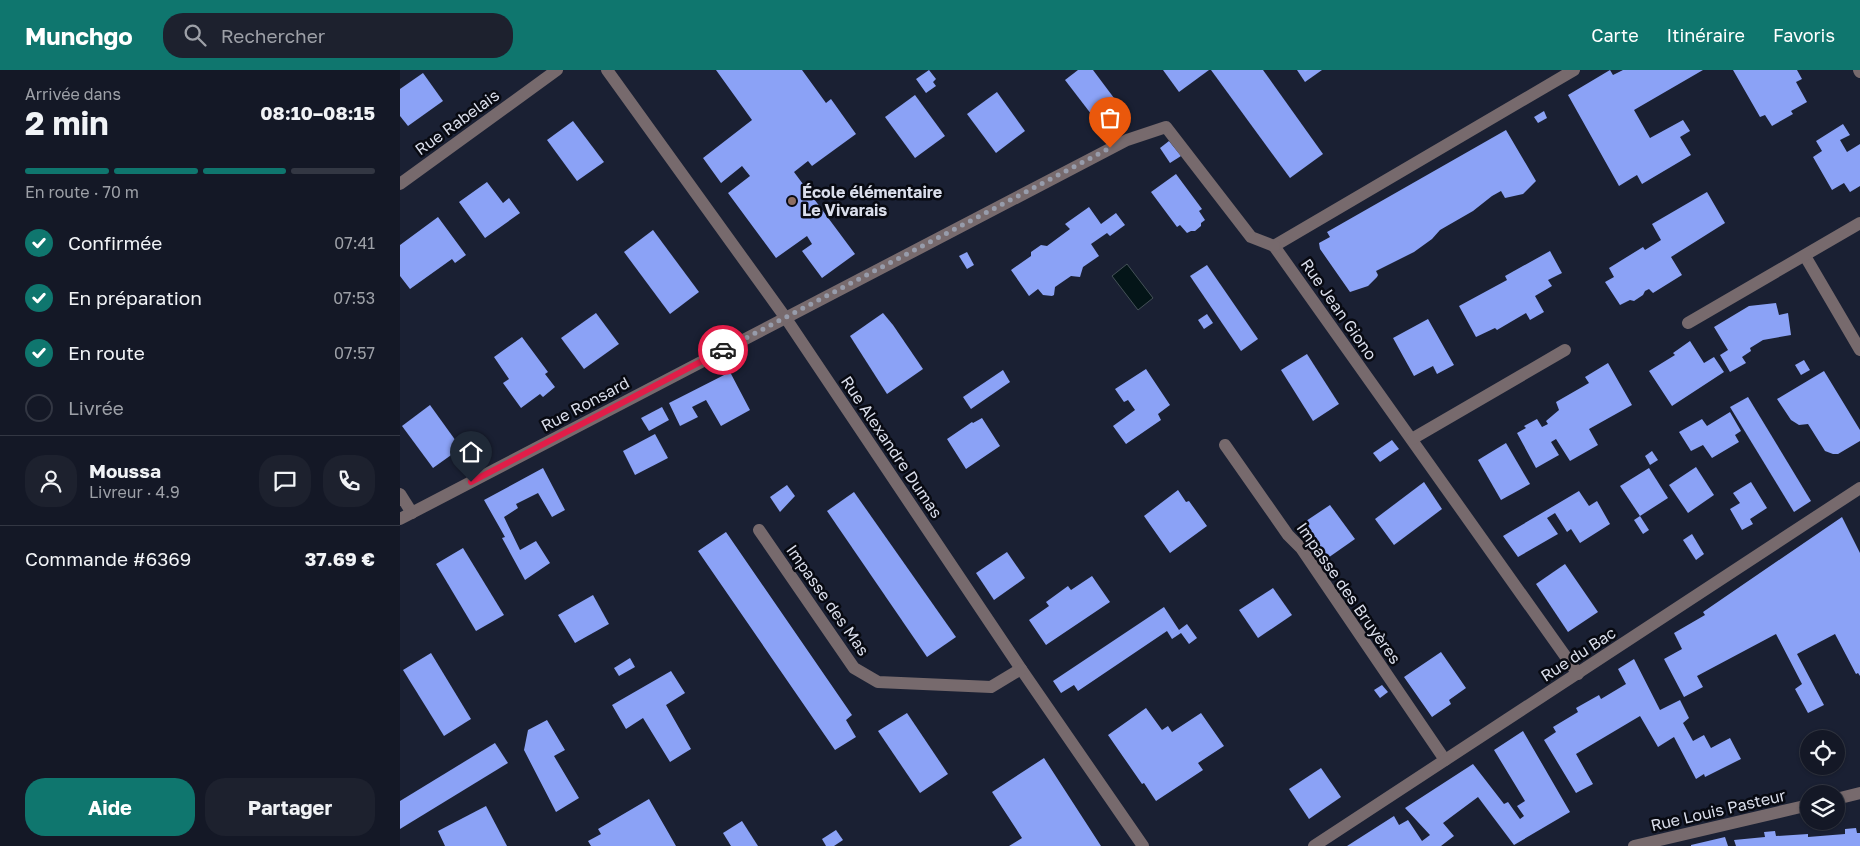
<!DOCTYPE html>
<html lang="fr">
<head>
<meta charset="utf-8">
<style>
	body { margin:0; font-family:"Golos Text",sans-serif; background:#1d212e; color:#f1f3f6; height:100vh; display:flex; flex-direction:column; font-size:19px; white-space:nowrap }
	* { box-sizing:border-box; margin:0 }
	p { font-size:16px; color:#9da0a7 }
	.icon { flex:none; width:28px; height:28px; fill:none; stroke:currentColor; stroke-width:2; stroke-linecap:round; stroke-linejoin:round }
	.map { position:relative; flex:1; overflow:hidden }
	.panel { display:flex; flex-direction:column; background:#141826; width:400px }
	.panel>* { flex:none }
	.controls { position:absolute; left:1400px; top:660px; display:grid; gap:10px }
	.controls a { display:grid; place-items:center; width:45px; height:45px; border-radius:50%; background:#141826; box-shadow:0 1px 4px #0004,0 0 0 1px #333743; font-size:25px }
	.pin { position:absolute; display:grid; place-items:center; width:42px; height:42px; color:#fff; margin:-51px -21px; border-radius:50% 50% 50% 0; rotate:-45deg; box-shadow:0 0 5px #0007 }
	.pin .icon { rotate:45deg }
	.courier { position:absolute; display:grid; place-items:center; width:50px; height:50px; margin:-25px; border:4px solid #e11d48; border-radius:50%; background:#fff; color:#222; box-shadow:0 1px 6px #0007 }
	.head em { font-style:normal; font-weight:700 }
	.head div { display:flex; flex-direction:column-reverse }
	.head { display:flex; align-items:center; justify-content:space-between; height:85px; padding:0 25px }
	h1 { font-size:32px; font-weight:700; line-height:38px }
	.bar { display:grid; grid-template-columns:repeat(4,1fr); gap:8px 5px; align-content:center; height:60px; padding:0 25px }
	.bar i { height:6px; border-radius:4px; background:#333743 }
	.bar .current { background:#0f766e }
	.bar p { grid-column:span 4 }
	.line { display:flex; align-items:center; gap:12px; padding:0 25px; border-top:1px solid #333743 }
	.line div { flex:1 }
	.round { display:grid; place-items:center; flex:none; width:52px; height:52px; border-radius:20px; background:#1d212e }
	ol { padding:0 25px; list-style:none }
	li { display:flex; align-items:center; gap:15px; height:55px }
	li p { margin-inline-start:auto }
	li .icon { padding:5px; border-radius:50%; background:#0f766e; color:#fff; stroke-width:4 }
	li:last-child { color:#9da0a7 }
	li i { width:28px; height:28px; border:2px solid #333743; border-radius:50% }
	.cta { display:flex; gap:10px; margin-top:auto; padding:10px 25px }
	.cta a { flex:1; height:58px; border-radius:20px; background:#0f766e; color:#fff; font-size:20px; font-weight:700; line-height:58px; text-align:center }
	.cta a+a { background:#1d212e; color:#f1f3f6 }
	header { display:flex; align-items:center; gap:30px; box-sizing:border-box; height:70px; padding:0 25px; background:#0f766e; color:#fff }
	header strong { font-size:24px }
	nav { display:flex; gap:28px; margin-inline-start:auto; font-size:18px }
	.search { width:350px; height:45px; background:#1d212e; display:flex; align-items:center; gap:12px; box-sizing:border-box; padding:0 18px; border-radius:20px; color:#9da0a7; font-size:19px }
	main { display:flex; flex:1; min-height:0 }
	.map>svg:first-child { display:block }
	.water { fill:#041518; stroke:#445157 }
	.building { fill:#8ba2f6 }
	.lines { fill:none; stroke-linecap:round; stroke-linejoin:round }
	.minor { stroke:#776a6d; stroke-width:12 }
	.done { stroke:#979cab; stroke-width:5; stroke-dasharray:0 9 }
	.route { stroke:#e11d48; stroke-width:6 }
	.education-dot { fill:#8d6e63; stroke:#080a12; stroke-width:2 }
	.labels { text-anchor:middle; stroke-width:5; stroke-linejoin:round; paint-order:stroke }
	.street-label { font-size:16px; fill:#dadeeb; stroke:#080a12 }
	.poi-label { font-size:16px; font-weight:bold; fill:#dadeeb; stroke:#080a12; text-anchor:start }
</style>
</head>
<body>
<header>
<strong>Munchgo</strong>
<div class="search"><svg class="icon" aria-label="search" viewBox="0 0 24 24"><circle cx="10" cy="10" r="6"/><path d="M15 15l6 6"/></svg>Rechercher</div>
<nav><a>Carte</a><a>Itinéraire</a><a>Favoris</a></nav>
</header>
<main>
<section class="panel">
<div class="head"><div><h1>2 min</h1><p>Arrivée dans</p></div><em>08:10–08:15</em></div>
<div class="bar"><i class="current"></i><i class="current"></i><i class="current"></i><i></i><p>En route · 70 m</p></div>
<ol>
<li><svg class="icon" aria-label="check" viewBox="0 0 24 24"><path d="M5 12l5 5 9-10"/></svg>Confirmée<p>07:41</p></li>
<li><svg class="icon" aria-label="check" viewBox="0 0 24 24"><path d="M5 12l5 5 9-10"/></svg>En préparation<p>07:53</p></li>
<li><svg class="icon" aria-label="check" viewBox="0 0 24 24"><path d="M5 12l5 5 9-10"/></svg>En route<p>07:57</p></li>
<li><i></i>Livrée</li>
</ol>
<div class="line" style="height:90px"><a class="round"><svg class="icon" aria-label="person" viewBox="0 0 24 24"><circle cx="12" cy="8" r="4"/><path d="M4 21q1-7 8-7t8 7"/></svg></a><div><b>Moussa</b><p>Livreur · 4.9</p></div><a class="round"><svg class="icon" aria-label="chat" viewBox="0 0 24 24"><path d="M4 5h16v11H9l-5 4z"/></svg></a><a class="round"><svg class="icon" aria-label="phone" viewBox="0 0 24 24"><path d="M5 4h4l2 5-3 2q2 4 5 5l2-3 5 2v4C11 20 4 13 5 4z"/></svg></a></div>
<div class="line" style="height:65px"><div>Commande #6369</div><b>37.69 €</b></div>
<div class="cta"><a>Aide</a><a>Partager</a></div>
</section>
<div class="map">
<svg width="1460" height="776" viewBox="0 0 1460 776">
	<rect width="100%" height="100%" fill="#1a2033"/>
	<path class="water" d="M727 194 753 228 738 240 712 206Z"/>
	<g class="building">
		<path d="M316 0H402L426 33 431 29 456 64 412 96 408 91 394 102 455 184 422 208 402 181 412 174 407 166 376 188 328 123 350 106 342 96 321 113 303 88 352 50Z"/>
		<path d="M529 0 536 9 533 12 536 16 526 23 516 9Z"/>
		<path d="M678 0H693L720 36 698 53 665 10Z"/>
		<path d="M763 0H809L779 22Z"/>
		<path d="M811 0H863L923 84 890 108Z"/>
		<path d="M897 0H922L905 12Z"/>
		<path d="M1210 0 1213 5 1223 0H1303L1234 40 1250 68 1283 50 1290 61 1280 67 1291 85 1242 114 1237 105 1219 116 1168 25Z"/>
		<path d="M1333 0H1397L1402 9 1396 12 1407 32 1391 41 1393 44 1372 56 1365 45 1360 47Z"/>
		<path d="M23 3 43 31 8 56 0 46V19Z"/>
		<path d="M597 22 625 61 596 83 567 44Z"/>
		<path d="M515 25 545 66 515 88 485 47Z"/>
		<path d="M1144 41 1147 48 1138 53 1134 47Z"/>
		<path d="M173 51 204 92 177 111 147 70Z"/>
		<path d="M1443 54 1450 65 1440 70 1447 82 1460 74V116L1450 122 1444 113 1432 120 1413 87 1422 81 1416 71Z"/>
		<path d="M1106 60 1136 111 1123 124 1105 128 1101 121 1092 126 1073 141 1040 160 1032 169 1014 182 976 201 978 205 977 207 968 216 950 222 920 179 919 173 930 167 927 162Z"/>
		<path d="M769 71 781 86 770 93 760 78Z"/>
		<path d="M776 104 802 139 799 141 805 150 801 153V156L795 161H791L787 163 780 155 777 157 751 122Z"/>
		<path d="M87 112 103 133 109 128 120 143 85 168 59 132Z"/>
		<path d="M1307 122 1325 153 1271 187 1282 205 1253 223 1249 219 1245 221 1243 225 1234 231 1230 230 1220 235 1205 212 1214 207 1209 198 1243 177 1245 180 1261 170 1252 154Z"/>
		<path d="M689 137 701 154 716 143 725 155 710 166 707 163 691 174 699 186 683 197 680 207 671 206 655 217 654 225 652 226 643 225 638 219 629 226 611 200 631 186V182L641 175 647 176 670 159 665 154Z"/>
		<path d="M38 147 66 185 55 193 52 189 10 219 0 206V175Z"/>
		<path d="M253 160 299 222 270 244 224 182Z"/>
		<path d="M1150 181 1162 203 1148 210 1152 216 1135 226 1144 242 1130 250 1126 243 1097 260 1095 258 1076 267 1059 236 1107 210 1105 206Z"/>
		<path d="M567 182 574 195 567 199 559 186Z"/>
		<path d="M807 195 858 269 841 281 790 206Z"/>
		<path d="M1376 233 1379 245 1388 243 1391 265 1363 270 1350 278 1351 281 1342 287 1346 293 1330 302 1320 285 1328 280 1314 257 1349 236Z"/>
		<path d="M196 243 219 274 184 299 161 268Z"/>
		<path d="M483 243 493 255 523 299 487 324 450 266Z"/>
		<path d="M807 244 813 253 804 259 798 250Z"/>
		<path d="M1028 249 1054 295 1037 304 1033 296 1014 306 993 268Z"/>
		<path d="M122 267 148 302 145 304 155 317 143 327 140 324 121 338 103 313 109 309 94 287Z"/>
		<path d="M1290 271 1304 293 1314 287 1324 302 1272 336 1249 301 1275 285 1273 283Z"/>
		<path d="M907 284 939 334 913 351 881 300Z"/>
		<path d="M1404 290 1410 300 1401 305 1395 295Z"/>
		<path d="M1208 293 1232 335 1189 359 1198 375 1170 391 1156 369 1151 372 1159 385 1136 398 1117 363 1126 358 1124 356 1137 349 1142 357 1148 354 1146 351 1159 340 1156 332 1189 313 1185 307Z"/>
		<path d="M746 299 770 335 758 344 761 350 726 374 713 356 735 340 728 330 724 332 715 319Z"/>
		<path d="M603 300 610 312 571 339 563 327Z"/>
		<path d="M1424 301 1460 360V371L1438 384H1433L1425 381 1408 354 1399 355 1391 350 1377 329Z"/>
		<path d="M330 302 350 340 321 356 306 330 292 337 298 347 280 356 269 333Z"/>
		<path d="M1348 327 1411 431 1394 442 1330 337Z"/>
		<path d="M30 335 61 378 33 398 2 356Z"/>
		<path d="M262 337 269 350 249 361 241 348Z"/>
		<path d="M1330 342 1341 361 1335 365 1339 372 1312 388 1303 375 1291 381 1279 362 1302 349 1307 356Z"/>
		<path d="M582 348 600 376 566 399 547 369 572 352 573 353Z"/>
		<path d="M255 364 268 388 235 405 223 381Z"/>
		<path d="M992 370 999 379 980 392 973 383Z"/>
		<path d="M1106 373 1130 414 1101 430 1078 390Z"/>
		<path d="M1252 381 1258 390 1250 395 1245 386Z"/>
		<path d="M1296 397 1314 425 1288 443 1269 415Z"/>
		<path d="M143 398 165 440 152 447 138 423 116 434 118 438 104 447 120 480 136 471 150 493 125 510 102 468 105 467 84 430Z"/>
		<path d="M1249 398 1268 428 1240 446 1220 416Z"/>
		<path d="M1024 412 1042 439 994 475 975 449Z"/>
		<path d="M1351 412 1367 438 1350 449 1353 454 1342 460 1330 439 1340 433 1333 423Z"/>
		<path d="M387 415 395 426 380 442 370 427Z"/>
		<path d="M778 420 786 432 789 431 807 456 770 483 744 446Z"/>
		<path d="M1179 421 1189 436 1197 431 1210 454 1180 473 1171 459 1167 462 1155 443 1147 448 1158 464 1118 487 1103 466Z"/>
		<path d="M454 422 556 567 527 587 427 441Z"/>
		<path d="M930 435 955 469 925 490 900 455Z"/>
		<path d="M1240 446 1249 460 1243 464 1234 450Z"/>
		<path d="M1442 447 1460 483V606L1458 603 1456 604 1435 564 1397 584 1424 635 1408 643 1395 619 1402 614 1376 564 1297 606 1303 617 1284 627 1264 589 1282 579 1274 563 1305 545 1303 542Z"/>
		<path d="M326 462 452 645 446 650 456 667 435 680 298 481Z"/>
		<path d="M1292 464 1304 484 1296 490 1283 470Z"/>
		<path d="M63 478 104 545 76 561 36 494Z"/>
		<path d="M607 482 625 508 594 530 576 503Z"/>
		<path d="M1165 494 1198 542 1168 562 1136 514Z"/>
		<path d="M692 506 710 532 646 575 629 550 649 536 646 532 668 516 671 520Z"/>
		<path d="M873 518 892 545 858 568 839 540Z"/>
		<path d="M193 525 209 554 175 573 158 545Z"/>
		<path d="M764 537 779 560 787 554 797 568 789 574 781 563 772 569 767 561 678 621 674 615 661 623 653 611Z"/>
		<path d="M1041 582 1066 618 1049 630 1051 634 1032 647 1004 607Z"/>
		<path d="M31 583 71 649 44 666 3 600Z"/>
		<path d="M230 588 235 597 219 606 214 598Z"/>
		<path d="M1234 589 1260 640 1280 630 1289 648 1283 653 1293 671 1304 665 1311 678 1330 668 1341 689 1305 707 1304 704 1296 709 1274 667 1258 677 1240 646 1176 684 1193 714 1176 723 1144 670 1156 662 1153 657 1178 642 1176 638 1199 625 1201 629 1226 614 1218 599Z"/>
		<path d="M271 601 285 623 266 635 291 679 270 692 243 648 226 659 212 635Z"/>
		<path d="M982 615 988 622 980 628 974 620Z"/>
		<path d="M746 638 762 660 768 656 772 662 801 643 824 676 798 693 803 700 756 731 744 713 742 714 708 665Z"/>
		<path d="M507 643 548 704 520 723 478 661Z"/>
		<path d="M147 650 165 680 154 686 179 728 156 742 124 680 128 660Z"/>
		<path d="M1123 661 1170 742 1114 775 1078 727 1043 753 1054 766 1041 776H947L994 746 999 755 1008 750 1022 771 1030 765 1005 738 1073 694 1104 734 1108 732 1120 749 1124 746 1117 736 1125 731 1094 680Z"/>
		<path d="M95 673 108 693 0 759V731Z"/>
		<path d="M644 688 701 776H609L622 768 592 722Z"/>
		<path d="M921 698 941 727 909 749 889 719Z"/>
		<path d="M249 729 276 776H191L188 771 201 764 198 759Z"/>
		<path d="M86 736 107 776H45L38 761Z"/>
		<path d="M342 751 358 776H331L323 763Z"/>
		<path d="M1456 758 1457 763H1460V776H1336L1334 770 1365 767 1364 762 1375 761 1376 766 1408 764V767L1445 764V759Z"/>
		<path d="M436 760 443 770 434 776H426L422 769Z"/>
		<path d="M1325 767 1328 776H1291V775Z"/>
	</g>
	<g class="lines">
		<g class="minor">
			<path d="M207 0 385 247 621 599 743 776"/>
			<path d="M1174 0 874 176 1178 604"/>
			<path d="M1459 0 1460 2"/>
			<path d="M0 114 157 0"/>
			<path d="M1405 186 1460 280"/>
			<path d="M1288 253 1460 153"/>
			<path d="M1012 369 1165 280"/>
			<path d="M825 375 888 465 901 478 1045 690"/>
			<path d="M0 424 12 443"/>
			<path d="M0 449 727 70 766 57 851 167 874 176"/>
			<path d="M359 460 454 598 478 612 591 617 621 599"/>
			<path d="M1436 729 1460 723"/>
			<path d="M914 776 1460 418"/>
			<path d="M1234 776 1409 735"/>
		</g>
	</g>
	<g class="lines">
		<path class="done" d="M323 280 710 78"/>
		<path class="route" d="M71 412 323 280"/>
	</g>
	<circle class="education-dot" cx="392" cy="131" r="5"/>
	<g class="labels">
		<g class="street-label">
			<text transform="translate(57 52) rotate(-36)" y="6">Rue Rabelais</text>
			<text transform="translate(939 239) rotate(55)" y="6">Rue Jean Giono</text>
			<text transform="translate(185 334) rotate(-28)" y="6">Rue Ronsard</text>
			<text transform="translate(492 377) rotate(56)" y="6">Rue Alexandre Dumas</text>
			<text transform="translate(949 523) rotate(55)" y="6">Impasse des Bruyères</text>
			<text transform="translate(428 530) rotate(55)" y="6">Impasse des Mas</text>
			<text transform="translate(1178 584) rotate(-33)" y="6">Rue du Bac</text>
			<text transform="translate(1318 740) rotate(-13)" y="6">Rue Louis Pasteur</text>
		</g>
		<g class="poi-label">
			<text x="402" y="128">École élémentaire<tspan x="402" dy="18">Le Vivarais</tspan></text>
		</g>
	</g>
</svg>
<div class="controls">
<a><svg class="icon" aria-label="locate" viewBox="0 0 24 24"><circle cx="12" cy="12" r="6"/><path d="M12 2v4M12 18v4M2 12h4M18 12h4"/></svg></a>
<a><svg class="icon" aria-label="layers" viewBox="0 0 24 24"><path d="M12 4l9 5-9 5-9-5zM3 14l9 5 9-5"/></svg></a>
</div>
<div class="pin" style="left:710px;top:78px;background:#ea580c"><svg class="icon" aria-label="bag" viewBox="0 0 24 24"><path d="M5 8h14l-1 12H6zM9 8a3 3 0 0 1 6 0"/></svg></div>
<div class="pin" style="left:71px;top:412px;background:#1f2937"><svg class="icon" aria-label="home" viewBox="0 0 24 24"><path d="M3 11l9-7 9 7M6 9v11h12V9"/></svg></div>
<div class="courier" style="left:323px;top:280px"><svg class="icon" aria-label="car" viewBox="0 0 24 24"><path d="M5 17H2v-5l4-1 3-4h7l3 4 3 1v5h-3M9 17h6M6 11h13"/><circle cx="7" cy="17" r="2"/><circle cx="17" cy="17" r="2"/></svg></div>
</div>
</main>
</body>
</html>
